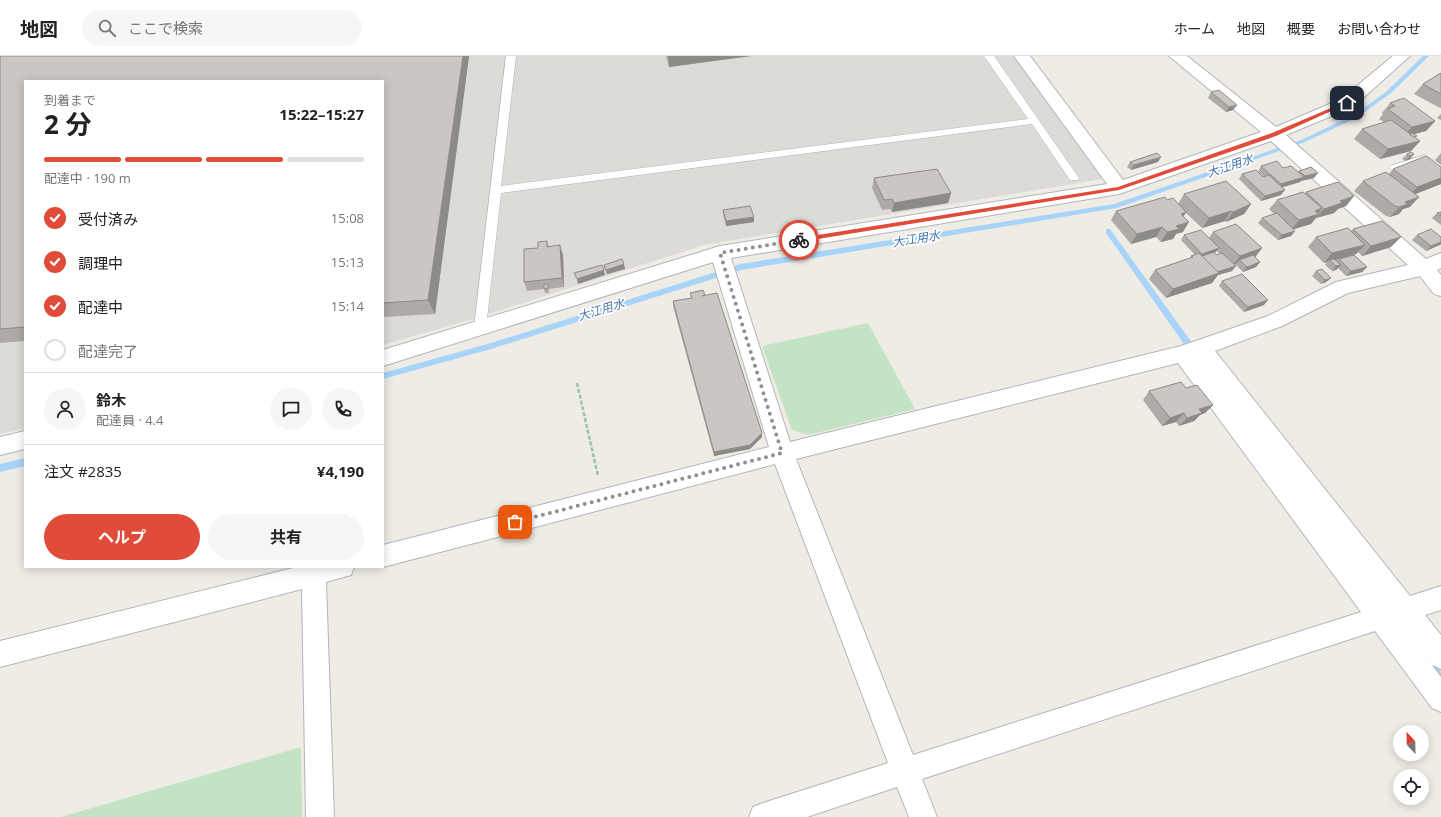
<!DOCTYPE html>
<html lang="ja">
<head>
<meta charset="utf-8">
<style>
	body { margin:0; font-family:"Open Sans","Noto Sans JP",sans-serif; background:#f6f6f6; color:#222; height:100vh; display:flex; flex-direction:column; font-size:15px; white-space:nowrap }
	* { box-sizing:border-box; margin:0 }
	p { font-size:13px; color:#767676 }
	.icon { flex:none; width:22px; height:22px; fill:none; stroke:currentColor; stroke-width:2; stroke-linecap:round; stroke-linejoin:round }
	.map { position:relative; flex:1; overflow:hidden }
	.details { position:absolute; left:24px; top:24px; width:360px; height:488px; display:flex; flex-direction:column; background:#fff; border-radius:0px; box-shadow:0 2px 10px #0003 }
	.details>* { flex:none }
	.needle { width:26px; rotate:338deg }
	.controls { position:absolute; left:1393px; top:669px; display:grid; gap:8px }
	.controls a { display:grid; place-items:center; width:36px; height:36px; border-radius:50%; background:#fff; box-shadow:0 2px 10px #0003; font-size:20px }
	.pin { position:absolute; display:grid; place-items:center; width:34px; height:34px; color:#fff; margin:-17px; border-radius:8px; box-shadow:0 2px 6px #0006 }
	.courier { position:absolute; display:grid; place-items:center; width:40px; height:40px; margin:-20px; border:3px solid #e04c39; border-radius:50%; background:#fff; color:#222; box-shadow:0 1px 5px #0007 }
	.headline em { font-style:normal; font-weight:700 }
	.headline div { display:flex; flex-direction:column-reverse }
	.headline { display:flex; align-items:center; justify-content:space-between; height:68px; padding:0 20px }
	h1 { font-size:26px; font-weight:700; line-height:30px }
	.bar { display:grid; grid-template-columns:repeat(4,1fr); gap:6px 4px; align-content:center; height:48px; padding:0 20px }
	.bar i { height:5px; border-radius:3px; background:#e0e0e0 }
	.bar .selected { background:#e04c39 }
	.bar p { grid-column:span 4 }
	.line { display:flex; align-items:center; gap:10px; padding:0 20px; border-top:1px solid #e0e0e0 }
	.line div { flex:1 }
	.round { display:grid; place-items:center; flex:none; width:42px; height:42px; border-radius:21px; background:#f6f6f6 }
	ol { padding:0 20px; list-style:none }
	li { display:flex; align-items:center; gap:12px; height:44px }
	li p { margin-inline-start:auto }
	li .icon { padding:4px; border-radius:50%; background:#e04c39; color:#fff; stroke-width:4 }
	li:last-child { color:#767676 }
	li i { width:22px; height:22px; border:2px solid #e0e0e0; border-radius:50% }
	.cta { display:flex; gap:8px; margin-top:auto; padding:8px 20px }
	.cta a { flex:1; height:46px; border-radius:24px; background:#e04c39; color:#fff; font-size:16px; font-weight:700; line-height:46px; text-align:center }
	.cta a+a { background:#f6f6f6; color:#222 }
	header { display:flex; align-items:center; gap:24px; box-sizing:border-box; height:56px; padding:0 20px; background:#fff; border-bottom:1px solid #e0e0e0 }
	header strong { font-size:19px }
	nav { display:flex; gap:22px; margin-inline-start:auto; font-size:14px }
	.search { width:280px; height:36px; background:#f6f6f6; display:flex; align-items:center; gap:10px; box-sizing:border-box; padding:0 14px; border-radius:22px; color:#767676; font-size:15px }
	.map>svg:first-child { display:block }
	.industrial { fill:#dddbd7 }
	.green { fill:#c2e4c4 }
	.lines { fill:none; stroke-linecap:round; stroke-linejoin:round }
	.stream { fill:#a8d4fa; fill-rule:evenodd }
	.service-casing { stroke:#b2b5b9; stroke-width:1 }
	.minor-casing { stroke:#b2b5b9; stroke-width:2 }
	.path { stroke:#9ac3a7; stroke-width:2.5; stroke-dasharray:4 2; stroke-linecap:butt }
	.service { fill:#fff; fill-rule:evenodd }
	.minor { fill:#fff; fill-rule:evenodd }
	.wall { fill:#aeaba7; fill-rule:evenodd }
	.shaded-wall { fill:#8d8b88 }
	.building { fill:#cac7c2; stroke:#8d8b88 }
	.route { fill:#e04c39 }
	.done { stroke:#8f9191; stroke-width:4; stroke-dasharray:0 7.2 }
	.labels { text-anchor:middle; stroke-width:3.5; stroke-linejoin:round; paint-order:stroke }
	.water-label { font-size:12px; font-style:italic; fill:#4674ac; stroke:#fff }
</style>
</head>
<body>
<header>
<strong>地図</strong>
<div class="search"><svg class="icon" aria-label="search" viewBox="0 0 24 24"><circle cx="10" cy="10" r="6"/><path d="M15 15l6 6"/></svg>ここで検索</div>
<nav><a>ホーム</a><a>地図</a><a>概要</a><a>お問い合わせ</a></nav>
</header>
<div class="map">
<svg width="1441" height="761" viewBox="0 0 1441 761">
	<rect width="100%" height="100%" fill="#eeece5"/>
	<path class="industrial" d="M0 0H1014L1103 123 704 189 473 263 383 289V25H25V373L0 378Z"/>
	<g class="green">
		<path d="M868 267 915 353 808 379 792 374 762 290Z"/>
		<path d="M301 691 302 761H61Z"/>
	</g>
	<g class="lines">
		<g class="stream">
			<path d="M1423 0H1429L1391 37 1358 61 1305 86 1117 152 741 214 491 293 383 323V317L491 287 741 208 1114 148 1301 84 1354 59 1387 35Z"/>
			<path d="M1106 173H1110L1190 284 1191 286 1190 288H1184L1106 177Z"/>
			<path d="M25 402V410L0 416V408Z"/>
			<path d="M1429 598C1440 603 1441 612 1441 623 1434 620 1427 610 1424 603L1426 600Z"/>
		</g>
		<g class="service-casing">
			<g id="service">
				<path d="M506 0H516L501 130 1028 63 984 0H994L1079 122 1078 124H1070L1032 68 501 137 486 272 484 275H476L474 272Z"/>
				<path d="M1425 99 1441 109V117L1424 106 1394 115 1389 112 1390 110Z"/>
			</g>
		</g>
		<g class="minor-casing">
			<g id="minor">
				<path d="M1014 0H1030L1123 124 1261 76 1169 0H1187L1276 71 1341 43 1393 0H1410L1353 51 1286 79 1426 203 1441 197V212L1437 214 1441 219V240L1434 238 1420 220 1348 237 1282 270 1215 295 1410 540 1441 530V554L1425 559 1441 579V613L1432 609 1400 567 1441 621V656L1432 652 1375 575 922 723 937 761H909L897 731 807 761H749L753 751 763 747 888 707 775 408 383 511V489L769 391 713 206 383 310V294L720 190 1107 128ZM1271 85 1408 209 1336 226 1268 260 1181 290 790 386 731 202 1119 138ZM1178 307 1361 556 913 699 796 403Z"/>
				<path d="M25 375V393L0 399V381Z"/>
				<path d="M297 511H354L351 519 326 526 334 761H306L302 533 0 611V585Z"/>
			</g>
		</g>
		<path class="path" d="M577 327 598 420"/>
		<use href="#service" class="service"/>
		<use href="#minor" class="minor"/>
	</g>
	<g class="wall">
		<path d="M0 0H469L435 258 383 261V25H25V285L0 287Z"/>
		<path d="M666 0H751L669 11Z"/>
		<path d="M1441 17V52H1440L1414 38 1423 28Z"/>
		<path d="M1211 36 1237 49 1233 54 1226 56 1208 42Z"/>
		<path d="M1390 47 1435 65 1426 75 1415 78V82L1420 85 1411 95 1380 103 1354 83 1362 73 1384 66 1379 63 1383 58 1382 57Z"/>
		<path d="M1441 58V64L1437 62Z"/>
		<path d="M1441 97V109L1435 104Z"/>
		<path d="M1407 98H1414L1410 103 1405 105 1402 103Z"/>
		<path d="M1130 106H1158L1131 114 1127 111Z"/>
		<path d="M1261 110 1283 112 1298 116 1299 115 1314 122 1301 125 1300 126 1282 131 1281 139 1261 145 1239 123 1242 118 1264 121 1258 115Z"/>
		<path d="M1441 111V128L1415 138 1410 151 1403 153 1399 158 1390 161 1386 160 1354 135 1363 125 1389 118 1393 113Z"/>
		<path d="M874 122 951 137 948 147 892 156 890 153 882 154 872 132Z"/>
		<path d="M1306 136 1354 140 1346 150 1338 153 1334 157 1316 162 1311 168 1294 173 1295 175 1291 180 1278 184 1258 167 1262 162 1274 158 1269 153 1277 144 1305 137Z"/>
		<path d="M1184 138 1251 148 1244 158 1226 166 1225 165 1202 172 1186 157 1183 161V176L1176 178 1173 183 1161 186 1156 181 1131 188 1111 164 1116 155 1178 148Z"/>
		<path d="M723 154 754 161V166L726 170 723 159Z"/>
		<path d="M1441 156V169L1432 162 1437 157Z"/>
		<path d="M1353 173 1391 191 1362 200 1358 196 1356 198 1354 199 1367 211 1362 216 1346 220 1338 212 1336 214 1332 215 1325 209 1327 206 1324 207 1308 191 1316 181 1351 175Z"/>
		<path d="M1213 176 1262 192 1255 202 1260 206 1256 211 1243 216 1236 209V208L1235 209 1232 215 1218 219 1212 227 1166 242 1149 223 1155 214 1190 202 1191 200 1195 199 1181 184 1184 179 1209 182ZM1217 195 1220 198 1216 199 1214 197Z"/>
		<path d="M1417 179 1441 181V188L1426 195 1412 184Z"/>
		<path d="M547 185 549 191 563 199 564 231 549 233V237H545L544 233 527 235 524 226Z"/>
		<path d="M604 209 625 213 607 218 605 214Z"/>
		<path d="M1316 215 1331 222 1326 226 1321 228 1312 220Z"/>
		<path d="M1222 225 1264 249 1244 256 1219 230Z"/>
		<path d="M690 237 705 240 762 377V381L750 393 714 400 673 250V245L691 242Z"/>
		<path d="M1186 332 1213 349 1205 357 1200 359 1194 365 1179 370 1176 366 1162 370 1143 344 1149 335Z"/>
	</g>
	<g class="shaded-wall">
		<path d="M463 0H469L435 258 428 244Z"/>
		<path d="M668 0H751L669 11Z"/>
		<path d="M1237 49 1233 54 1226 56 1229 51Z"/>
		<path d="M1435 65 1426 75 1406 80 1405 79 1412 71Z"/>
		<path d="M1420 85 1411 95 1380 103 1388 93Z"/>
		<path d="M1414 98 1410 103 1405 105 1410 100Z"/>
		<path d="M1161 101 1158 106 1131 114 1134 109Z"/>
		<path d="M1318 117 1314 122 1301 125 1305 120Z"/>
		<path d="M1304 121 1300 126 1277 133 1281 128Z"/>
		<path d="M1441 122V128L1408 141 1417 131Z"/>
		<path d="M1285 134 1281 139 1261 145 1265 140Z"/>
		<path d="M951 137 948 147 892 156 894 147Z"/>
		<path d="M1354 140 1346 150 1338 153 1334 157 1316 162 1324 153 1340 145Z"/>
		<path d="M1419 141 1410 151 1403 153 1399 158 1390 161 1399 151 1405 146Z"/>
		<path d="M1251 148 1244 158 1226 166 1233 156Z"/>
		<path d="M1322 152 1317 159 1319 158 1311 168 1291 174 1299 164 1315 155Z"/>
		<path d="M1231 155 1225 165 1202 172 1209 162Z"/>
		<path d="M1186 156 1180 166 1181 158Z"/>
		<path d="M754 161V166L726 170V165Z"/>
		<path d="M1189 166 1183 176 1176 178 1173 183 1161 186 1167 176 1176 170Z"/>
		<path d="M1162 171 1156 181 1131 188 1137 178Z"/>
		<path d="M1295 175 1291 180 1278 184 1282 179Z"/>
		<path d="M1401 181 1391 191 1362 200 1371 190Z"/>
		<path d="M1441 186V188L1440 189 1426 195 1431 190Z"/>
		<path d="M560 189 563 199 564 231 562 222Z"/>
		<path d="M1365 189 1356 198 1331 205 1330 204 1327 206 1324 207 1332 197Z"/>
		<path d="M1219 192 1215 197 1198 203 1202 198Z"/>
		<path d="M1262 192 1254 202 1239 204 1236 208 1233 209 1240 200Z"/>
		<path d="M1260 206 1256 211 1243 216 1247 211Z"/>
		<path d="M624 208 625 213 607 218 606 214Z"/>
		<path d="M1341 209 1336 214 1332 215 1336 210Z"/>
		<path d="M1236 210 1232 215 1218 219 1212 227 1166 242 1173 233 1212 217Z"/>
		<path d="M1367 211 1362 216 1346 220 1351 215Z"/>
		<path d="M604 214 605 219 578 228 577 223Z"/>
		<path d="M1331 222 1326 226 1321 228 1325 224Z"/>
		<path d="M1268 244 1264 249 1244 256 1248 251Z"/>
		<path d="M1213 349 1205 357 1200 359 1194 365 1179 370 1187 362 1199 353Z"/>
		<path d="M1184 357 1176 366 1162 370 1170 362Z"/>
		<path d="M762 377V381L750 393 714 400V396Z"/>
	</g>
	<g class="building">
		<path d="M0 0H463L428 244 383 247V25H25V271L0 273Z"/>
		<path d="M1441 17V38L1423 28Z"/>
		<path d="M1219 34 1237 49 1229 51 1211 36Z"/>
		<path d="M1404 42 1435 65 1412 71 1388 53 1395 50 1390 47Z"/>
		<path d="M1391 64 1420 85 1388 93 1362 73Z"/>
		<path d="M1412 77 1417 80 1414 81 1409 78Z"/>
		<path d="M1411 96 1414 98 1410 100 1407 98Z"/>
		<path d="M1157 97 1161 101 1134 109 1130 106Z"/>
		<path d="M1426 100 1441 111V122L1417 131 1393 113Z"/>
		<path d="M1277 105 1283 112 1291 110 1304 121 1281 128 1261 110Z"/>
		<path d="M1311 111 1318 117 1305 120 1299 115Z"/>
		<path d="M937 113 951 137 894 147 892 143 884 144 874 122Z"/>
		<path d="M1256 114 1263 121 1269 119 1285 134 1265 140 1242 118Z"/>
		<path d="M1386 116 1419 141 1405 146 1408 148 1399 151 1395 150 1363 125Z"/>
		<path d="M1226 125 1251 148 1233 156 1231 155 1209 162 1184 138Z"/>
		<path d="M1338 126 1354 140 1340 145 1342 147 1324 153 1306 136Z"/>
		<path d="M1303 136 1322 152 1315 155 1319 158 1299 164 1277 144Z"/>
		<path d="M1165 141 1167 144 1173 142 1186 156 1181 158 1189 166 1176 170 1179 173 1167 176 1162 171 1137 178 1116 155Z"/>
		<path d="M750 150 754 161 726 165 723 154Z"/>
		<path d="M1441 156V160L1437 157Z"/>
		<path d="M1277 157 1295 175 1282 179 1262 162Z"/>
		<path d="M1382 165 1401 181 1371 190 1353 173Z"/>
		<path d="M1236 168 1262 192 1240 200 1213 176Z"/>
		<path d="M1348 172 1365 189 1332 197 1316 181Z"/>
		<path d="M1431 173 1441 181V186L1431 190 1417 179Z"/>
		<path d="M1201 174 1219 192 1202 198 1184 179Z"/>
		<path d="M547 185V191L560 189 562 222 524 226V193L538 192V186Z"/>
		<path d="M1214 196 1216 199 1222 197 1236 210 1217 216 1202 200Z"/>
		<path d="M1199 197 1219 217 1173 233 1155 214 1193 201 1191 200Z"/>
		<path d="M1253 199 1260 206 1247 211 1239 204Z"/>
		<path d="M1354 199 1367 211 1351 215 1339 203Z"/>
		<path d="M622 203 624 208 606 214 604 209Z"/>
		<path d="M1334 203 1341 209 1336 210 1330 204Z"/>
		<path d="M602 209 604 214 577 223 574 217Z"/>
		<path d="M1322 213 1331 222 1325 224 1316 215Z"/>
		<path d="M1242 218 1268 244 1248 251 1222 225Z"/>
		<path d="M544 228H548V232L544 233Z"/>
		<path d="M703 234 705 239 702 240 717 237 762 377 750 389 714 396 673 245 692 242 690 237Z"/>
		<path d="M1181 326 1186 332 1197 329 1213 349 1199 353 1202 357 1187 362 1184 357 1170 362 1149 335Z"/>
	</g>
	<path class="route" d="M1345 46 1349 47 1276 80 1119 134 799 186 796 184 799 182 1118 131 1272 77Z"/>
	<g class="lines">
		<path class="done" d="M515 466 782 397 720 197 799 184"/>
	</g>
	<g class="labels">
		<g class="water-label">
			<text transform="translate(1230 110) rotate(-19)" y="4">大江用水</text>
			<text transform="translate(916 183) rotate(-9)" y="4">大江用水</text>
			<text transform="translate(601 254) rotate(-17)" y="4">大江用水</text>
		</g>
	</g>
</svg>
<div class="controls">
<a><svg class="needle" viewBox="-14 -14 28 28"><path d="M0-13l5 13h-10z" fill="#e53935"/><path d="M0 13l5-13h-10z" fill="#767676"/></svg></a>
<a><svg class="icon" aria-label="locate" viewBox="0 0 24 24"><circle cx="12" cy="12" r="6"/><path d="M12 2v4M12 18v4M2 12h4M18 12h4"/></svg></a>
</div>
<div class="pin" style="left:515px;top:466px;background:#ea580c"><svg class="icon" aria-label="bag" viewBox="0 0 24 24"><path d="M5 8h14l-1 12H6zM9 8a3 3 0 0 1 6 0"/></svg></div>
<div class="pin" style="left:1347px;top:47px;background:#1f2937"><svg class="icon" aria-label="home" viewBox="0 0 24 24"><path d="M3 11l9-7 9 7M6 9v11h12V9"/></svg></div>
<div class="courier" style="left:799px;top:184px"><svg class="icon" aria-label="bike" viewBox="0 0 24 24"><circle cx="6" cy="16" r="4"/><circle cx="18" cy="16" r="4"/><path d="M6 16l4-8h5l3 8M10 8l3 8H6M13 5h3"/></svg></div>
<section class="details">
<div class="headline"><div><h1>2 分</h1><p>到着まで</p></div><em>15:22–15:27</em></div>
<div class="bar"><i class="selected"></i><i class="selected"></i><i class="selected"></i><i></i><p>配達中 · 190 m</p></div>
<ol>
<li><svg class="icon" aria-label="check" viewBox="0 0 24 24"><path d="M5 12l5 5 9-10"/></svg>受付済み<p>15:08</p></li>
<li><svg class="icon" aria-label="check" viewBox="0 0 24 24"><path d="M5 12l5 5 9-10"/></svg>調理中<p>15:13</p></li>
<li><svg class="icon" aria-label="check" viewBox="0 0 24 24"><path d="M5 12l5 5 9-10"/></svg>配達中<p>15:14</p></li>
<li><i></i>配達完了</li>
</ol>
<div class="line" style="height:72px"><a class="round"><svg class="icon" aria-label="person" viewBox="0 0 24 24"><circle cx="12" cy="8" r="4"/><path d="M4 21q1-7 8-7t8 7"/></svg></a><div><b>鈴木</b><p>配達員 · 4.4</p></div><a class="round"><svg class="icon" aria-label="chat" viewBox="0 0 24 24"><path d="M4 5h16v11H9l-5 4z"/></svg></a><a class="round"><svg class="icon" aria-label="phone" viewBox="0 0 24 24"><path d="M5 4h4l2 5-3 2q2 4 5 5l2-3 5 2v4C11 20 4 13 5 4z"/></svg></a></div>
<div class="line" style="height:52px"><div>注文 #2835</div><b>¥4,190</b></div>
<div class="cta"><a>ヘルプ</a><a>共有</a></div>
</section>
</div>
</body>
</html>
